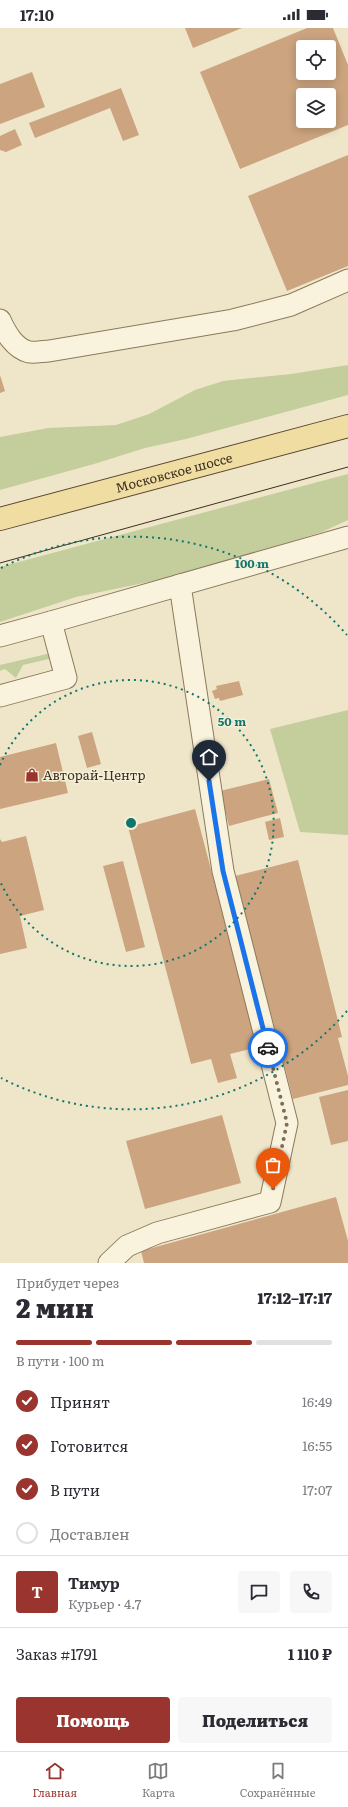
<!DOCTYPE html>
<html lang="ru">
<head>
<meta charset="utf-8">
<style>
	body { margin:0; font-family:Literata,serif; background:#f7f7f7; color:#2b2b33; height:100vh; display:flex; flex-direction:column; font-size:15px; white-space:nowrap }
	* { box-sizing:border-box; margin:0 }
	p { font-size:13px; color:#7c7c81 }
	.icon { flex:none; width:22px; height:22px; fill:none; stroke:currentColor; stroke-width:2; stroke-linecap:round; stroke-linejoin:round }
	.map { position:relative; height:1235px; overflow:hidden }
	.panel { display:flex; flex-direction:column; background:#fff; flex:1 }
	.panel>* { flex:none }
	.tools { position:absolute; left:296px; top:12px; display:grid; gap:8px }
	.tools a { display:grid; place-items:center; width:40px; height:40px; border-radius:4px; background:#fff; box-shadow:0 2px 10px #0003; font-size:20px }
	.pin { position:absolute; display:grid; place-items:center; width:34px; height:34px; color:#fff; margin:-41px -17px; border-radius:50% 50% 50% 0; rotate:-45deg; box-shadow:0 0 4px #0007 }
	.pin .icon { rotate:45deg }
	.courier { position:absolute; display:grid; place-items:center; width:40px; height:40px; margin:-20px; border:3px solid #1a73e8; border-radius:50%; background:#fff; color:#222; box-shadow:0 1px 5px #0007 }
	.overview em { font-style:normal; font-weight:800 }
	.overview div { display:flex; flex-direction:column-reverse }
	.overview { display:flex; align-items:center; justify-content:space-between; height:68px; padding:0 16px }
	h1 { font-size:26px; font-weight:800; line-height:30px }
	.bar { display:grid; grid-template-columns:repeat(4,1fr); gap:6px 4px; align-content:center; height:48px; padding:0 16px }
	.bar i { height:5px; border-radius:3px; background:#e1e1e2 }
	.bar .active { background:#9a342e }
	.bar p { grid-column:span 4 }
	.line { display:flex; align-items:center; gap:10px; padding:0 16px; border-top:1px solid #e1e1e2 }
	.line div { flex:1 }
	.round { display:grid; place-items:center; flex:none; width:42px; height:42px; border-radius:4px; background:#f7f7f7 }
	ol { padding:0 16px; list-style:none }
	li { display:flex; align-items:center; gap:12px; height:44px }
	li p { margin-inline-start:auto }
	li .icon { padding:4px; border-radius:50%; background:#9a342e; color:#fff; stroke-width:4 }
	li:last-child { color:#7c7c81 }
	li i { width:22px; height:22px; border:2px solid #e1e1e2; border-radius:50% }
	.primary-button { display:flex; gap:8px; margin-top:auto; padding:8px 16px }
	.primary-button a { flex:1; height:46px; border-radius:4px; background:#9a342e; color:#fff; font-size:16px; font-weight:800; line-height:46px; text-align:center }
	.primary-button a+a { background:#f7f7f7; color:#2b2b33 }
	.status { display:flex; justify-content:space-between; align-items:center; height:28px; padding:0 20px; background:#fff; direction:ltr }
	.status svg { height:11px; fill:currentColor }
	.dock { display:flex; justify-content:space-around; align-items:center; height:56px; border-top:1px solid #e1e1e2; background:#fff; font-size:11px; color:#7c7c81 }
	.dock a { display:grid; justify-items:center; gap:2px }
	.dock .active { color:#9a342e }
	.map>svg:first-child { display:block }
	.green { fill:#c4cd9c }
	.building { fill:#cca47f; fill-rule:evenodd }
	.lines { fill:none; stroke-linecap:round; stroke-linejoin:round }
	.minor-casing { stroke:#8b795d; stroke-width:23 }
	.major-casing { stroke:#594631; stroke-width:24 }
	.minor { stroke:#f9f2dc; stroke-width:21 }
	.major { stroke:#f0dda2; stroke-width:22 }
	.tram { stroke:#3c2f21; stroke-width:1 }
	.done { stroke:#7b6f5c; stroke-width:4; stroke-dasharray:0 7.2 }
	.route { stroke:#1a73e8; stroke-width:5 }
	.ring { fill:none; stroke:#0f766e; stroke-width:2; stroke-dasharray:2 4 }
	.labels { text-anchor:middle; stroke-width:3; stroke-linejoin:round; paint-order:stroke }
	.street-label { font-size:13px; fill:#3c2f21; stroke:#f6efd8 }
	.poi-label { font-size:13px; fill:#3c2f21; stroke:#f6efd8; text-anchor:start }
	.centre { fill:#0f766e; stroke:#f6efd8; stroke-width:2 }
	.ring-label { font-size:12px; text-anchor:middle; font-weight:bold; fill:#0f766e; stroke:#f6efd8; stroke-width:3; stroke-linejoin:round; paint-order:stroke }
</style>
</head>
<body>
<div class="status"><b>17:10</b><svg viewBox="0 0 49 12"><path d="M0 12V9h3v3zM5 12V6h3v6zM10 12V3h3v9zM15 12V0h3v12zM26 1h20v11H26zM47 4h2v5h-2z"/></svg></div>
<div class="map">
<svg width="348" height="1235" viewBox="0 0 348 1235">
	<rect width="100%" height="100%" fill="#efe6c9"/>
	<g class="green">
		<path d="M348 337V367L186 411 145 420 94 436 0 462V409L48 400 116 397 149 386 195 362 223 353 291 346Z"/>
		<path d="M348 446V492L322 504 240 529 163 551 76 569 0 594V539Z"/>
		<path d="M51 625 53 630 23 637 16 650 5 641 0 643V637Z"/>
		<path d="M348 682V807L300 804 270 701Z"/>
	</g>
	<g class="building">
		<path d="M185 0H242L193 20Z"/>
		<path d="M307 0H333L348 37V97L240 141 200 44ZM303 19H329V45H303ZM303 67H329V93H303Z"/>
		<path d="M32 44 45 79 0 96V56Z"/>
		<path d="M121 60 139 107 123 113 110 80 35 110 29 95Z"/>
		<path d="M15 101 22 117 6 124 0 122V108Z"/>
		<path d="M348 127V238L287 263 248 168Z"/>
		<path d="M0 347 5 363 0 365Z"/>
		<path d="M239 653 243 667 220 673 219 670 215 671 212 663 217 661 216 658Z"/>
		<path d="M92 704 101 736 87 740 78 708Z"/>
		<path d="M56 715 68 765 0 781V729Z"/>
		<path d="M269 751 278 785 229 798 220 763Z"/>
		<path d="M195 781 258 1019 230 1026 237 1050 218 1055 211 1031 191 1036 128 799Z"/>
		<path d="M280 790 284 809 269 812 265 794Z"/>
		<path d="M26 808 44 882 20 888 27 920 0 926V811L2 814Z"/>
		<path d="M298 832 342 1009 338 1010 348 1048V1057L293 1071 235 848Z"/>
		<path d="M123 833 145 919 126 924 103 838Z"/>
		<path d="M348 1062V1113L331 1117 319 1069Z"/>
		<path d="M222 1087 241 1155 145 1181 126 1113Z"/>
		<path d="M336 1169 348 1213V1235H144L141 1223Z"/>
	</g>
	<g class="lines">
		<g class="minor-casing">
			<g id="minor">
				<path d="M0 292C6 305 14 320 29 324 35 325 43 323 49 323L233 292 291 277 348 252"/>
				<path d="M0 608 51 594 348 509"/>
				<path d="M0 668 66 650 51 594"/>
				<path d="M109 1235 127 1218 157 1205 270 1174 287 1095 223 843 180 557"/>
			</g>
		</g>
		<g class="major-casing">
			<g id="major">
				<path id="s1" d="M0 491 348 398"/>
			</g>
		</g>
		<use href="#minor" class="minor"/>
		<use href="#major" class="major"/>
		<path class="tram" d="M0 535 348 439"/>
	</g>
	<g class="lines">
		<path class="done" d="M268 1020 287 1095 273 1161"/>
		<path class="route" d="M209 753 223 843 268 1020"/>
	</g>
	<g class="ring">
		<path d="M0 737A143 143 0 1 1 0 853"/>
		<path d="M347 983A286 286 0 0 1 1 1050M1 540A286 286 0 0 1 347 607"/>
	</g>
	<defs>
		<g id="shop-bare" transform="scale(1.08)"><path d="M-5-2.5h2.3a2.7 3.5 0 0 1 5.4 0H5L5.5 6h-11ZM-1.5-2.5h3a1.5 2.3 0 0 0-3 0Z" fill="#9a342e" stroke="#f6efd8" stroke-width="2.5" paint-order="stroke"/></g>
	</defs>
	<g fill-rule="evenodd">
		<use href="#shop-bare" x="32" y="747"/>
	</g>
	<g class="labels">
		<g class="street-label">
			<text dy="5" stroke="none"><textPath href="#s1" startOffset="180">Московское шоссе</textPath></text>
		</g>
		<g class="poi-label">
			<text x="43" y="752">Авторай-Центр</text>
		</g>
	</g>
	<circle cx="131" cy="795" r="6" class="centre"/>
	<g class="ring-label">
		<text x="252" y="540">100 m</text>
		<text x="232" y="698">50 m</text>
	</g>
</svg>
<div class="tools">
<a><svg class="icon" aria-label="locate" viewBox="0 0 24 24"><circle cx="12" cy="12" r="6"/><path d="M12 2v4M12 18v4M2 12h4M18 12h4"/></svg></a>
<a><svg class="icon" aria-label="layers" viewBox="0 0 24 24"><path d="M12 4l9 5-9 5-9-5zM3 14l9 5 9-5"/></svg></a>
</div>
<div class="pin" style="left:273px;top:1161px;background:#ea580c"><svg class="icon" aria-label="bag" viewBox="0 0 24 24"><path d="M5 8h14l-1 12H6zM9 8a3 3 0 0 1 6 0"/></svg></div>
<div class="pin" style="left:209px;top:753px;background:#1f2937"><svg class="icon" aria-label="home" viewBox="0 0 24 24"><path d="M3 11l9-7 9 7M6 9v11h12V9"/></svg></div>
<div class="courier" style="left:268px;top:1020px"><svg class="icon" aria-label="car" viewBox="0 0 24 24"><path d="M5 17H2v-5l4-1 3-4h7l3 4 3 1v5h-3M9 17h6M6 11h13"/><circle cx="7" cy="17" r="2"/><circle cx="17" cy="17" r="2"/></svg></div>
</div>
<section class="panel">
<div class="overview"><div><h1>2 мин</h1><p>Прибудет через</p></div><em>17:12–17:17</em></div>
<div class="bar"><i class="active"></i><i class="active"></i><i class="active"></i><i></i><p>В пути · 100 m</p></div>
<ol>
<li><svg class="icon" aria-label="check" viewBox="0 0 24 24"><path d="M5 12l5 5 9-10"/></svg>Принят<p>16:49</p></li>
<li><svg class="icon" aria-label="check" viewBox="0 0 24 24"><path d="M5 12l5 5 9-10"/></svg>Готовится<p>16:55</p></li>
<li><svg class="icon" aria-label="check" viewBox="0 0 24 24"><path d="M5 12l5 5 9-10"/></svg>В пути<p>17:07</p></li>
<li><i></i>Доставлен</li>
</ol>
<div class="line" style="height:72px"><b class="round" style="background:#9a342e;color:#fff">Т</b><div><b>Тимур</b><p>Курьер · 4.7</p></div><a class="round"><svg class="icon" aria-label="chat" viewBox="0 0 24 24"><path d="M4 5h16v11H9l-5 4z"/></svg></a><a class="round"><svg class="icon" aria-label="phone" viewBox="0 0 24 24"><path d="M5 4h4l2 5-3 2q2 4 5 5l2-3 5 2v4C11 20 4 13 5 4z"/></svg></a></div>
<div class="line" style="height:52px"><div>Заказ #1791</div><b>1 110 ₽</b></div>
<div class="primary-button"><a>Помощь</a><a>Поделиться</a></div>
</section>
<nav class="dock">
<a class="active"><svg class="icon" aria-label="home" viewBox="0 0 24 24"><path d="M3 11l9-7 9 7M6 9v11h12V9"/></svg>Главная</a>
<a><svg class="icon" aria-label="map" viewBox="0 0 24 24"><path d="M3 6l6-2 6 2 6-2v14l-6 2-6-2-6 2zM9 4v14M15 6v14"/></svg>Карта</a>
<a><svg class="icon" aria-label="saved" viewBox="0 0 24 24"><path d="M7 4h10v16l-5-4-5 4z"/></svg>Сохранённые</a>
</nav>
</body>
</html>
